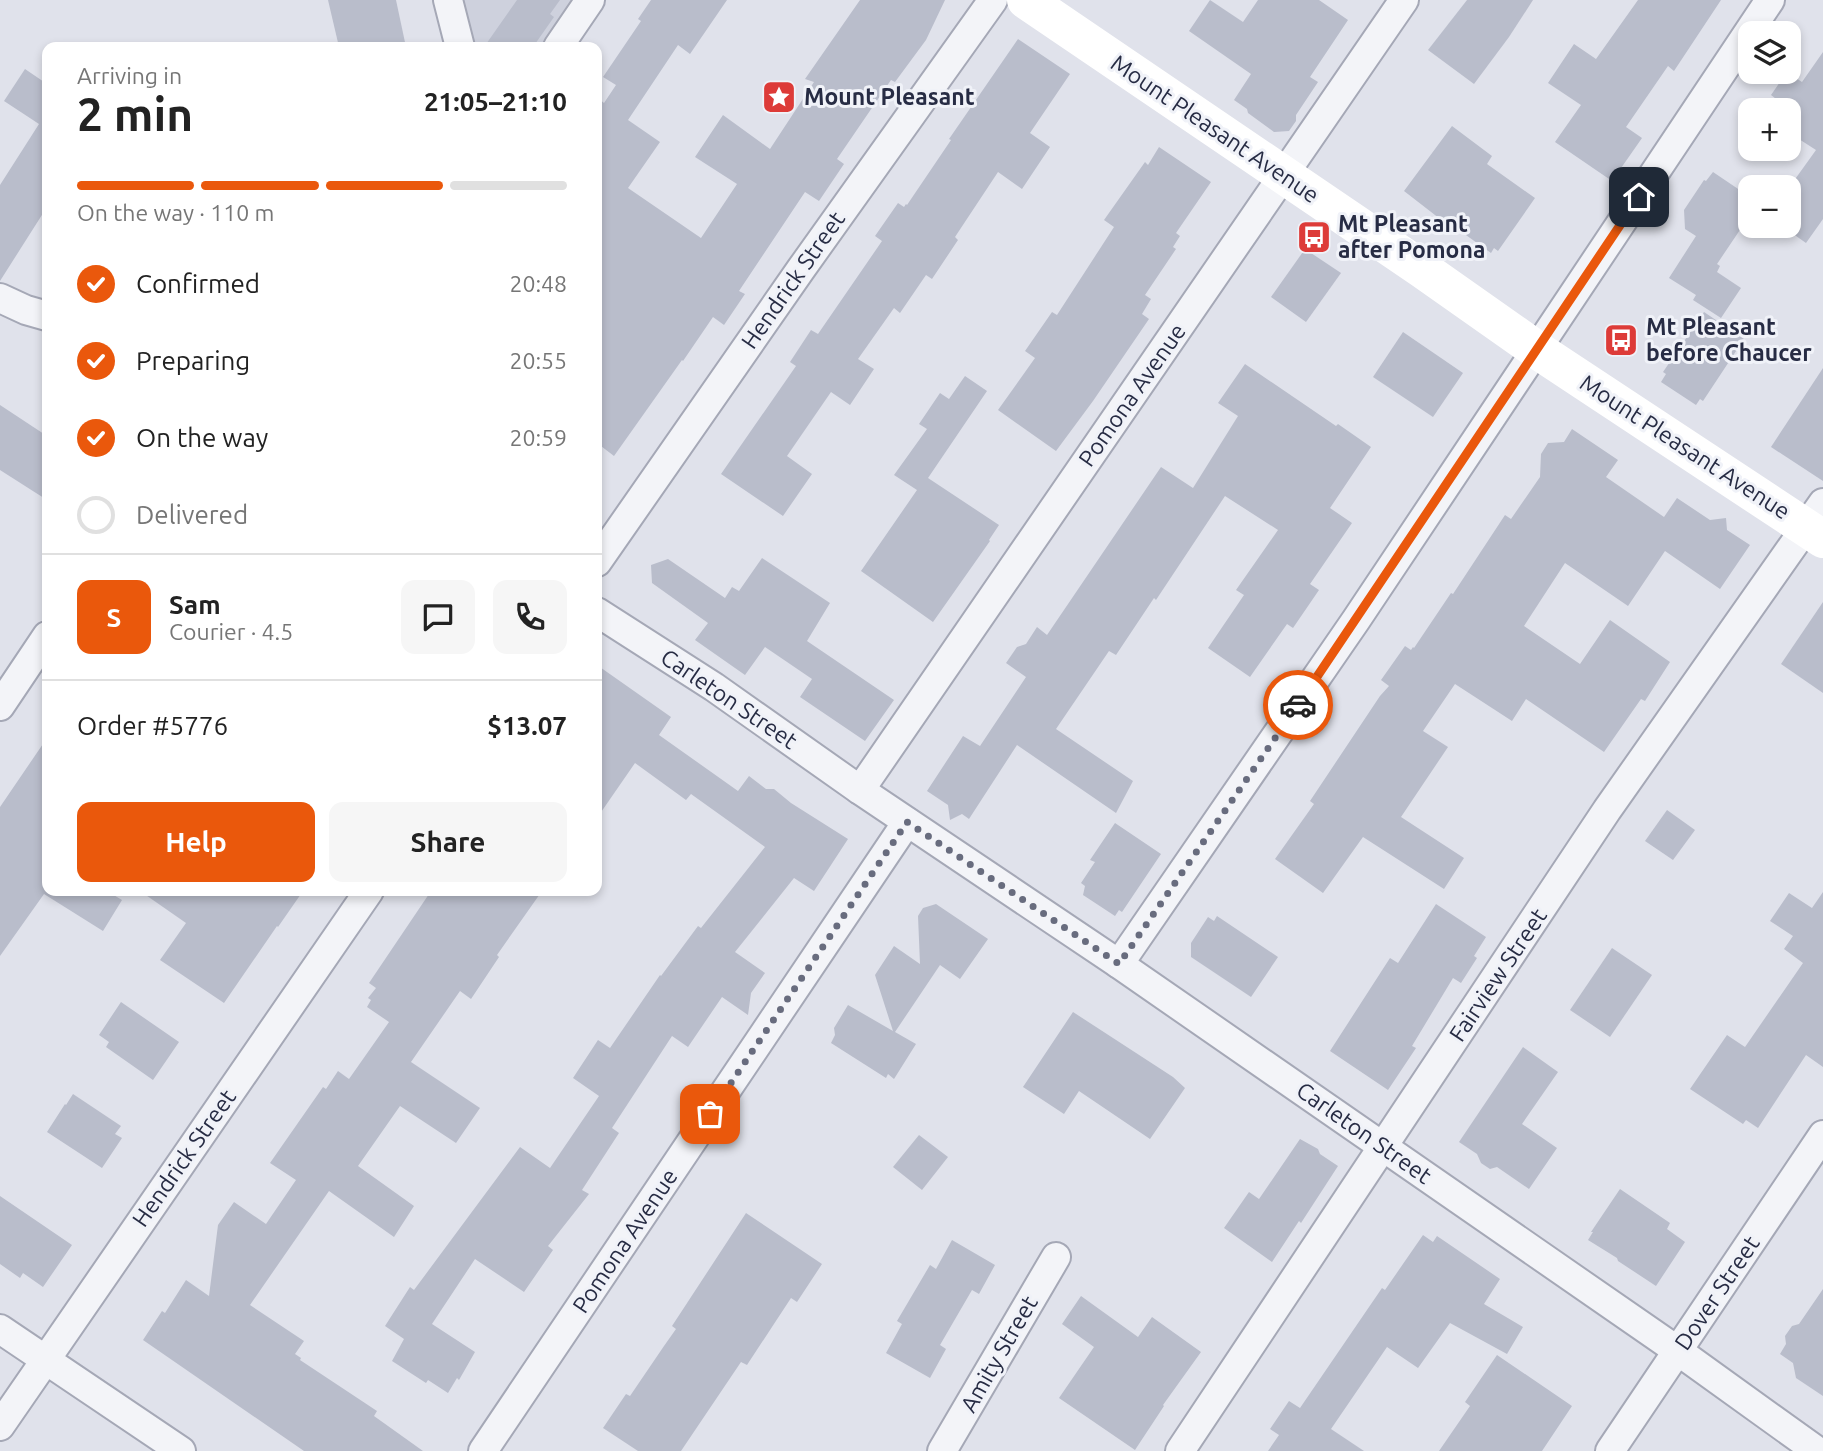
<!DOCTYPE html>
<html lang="en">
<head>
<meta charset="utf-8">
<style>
	body { margin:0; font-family:Ubuntu,sans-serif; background:#f6f6f6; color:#222; height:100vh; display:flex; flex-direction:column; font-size:26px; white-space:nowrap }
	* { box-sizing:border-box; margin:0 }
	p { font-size:23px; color:#767676 }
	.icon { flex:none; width:38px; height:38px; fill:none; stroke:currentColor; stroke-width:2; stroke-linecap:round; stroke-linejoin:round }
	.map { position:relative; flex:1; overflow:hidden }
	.panel { position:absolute; left:42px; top:42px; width:560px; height:854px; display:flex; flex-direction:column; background:#fff; border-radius:14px; box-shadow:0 4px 10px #0003 }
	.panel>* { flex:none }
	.fabs { position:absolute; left:1738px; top:21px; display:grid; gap:14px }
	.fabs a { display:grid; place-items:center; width:63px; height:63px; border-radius:14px; background:#fff; box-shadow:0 4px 10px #0003; font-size:35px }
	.pin { position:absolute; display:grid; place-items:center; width:60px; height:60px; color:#fff; margin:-30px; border-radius:14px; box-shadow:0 4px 10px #0006 }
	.courier { position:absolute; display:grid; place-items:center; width:70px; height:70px; margin:-35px; border:5px solid #ea580c; border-radius:50%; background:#fff; color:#222; box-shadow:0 2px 9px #0007 }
	.head em { font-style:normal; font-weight:700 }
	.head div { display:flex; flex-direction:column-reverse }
	.head { display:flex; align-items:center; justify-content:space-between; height:119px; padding:0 35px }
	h1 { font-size:46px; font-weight:700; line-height:52px }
	.bar { display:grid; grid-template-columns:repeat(4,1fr); gap:10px 7px; align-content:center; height:84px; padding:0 35px }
	.bar i { height:9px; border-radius:5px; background:#e0e0e0 }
	.bar .on { background:#ea580c }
	.bar p { grid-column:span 4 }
	.line { display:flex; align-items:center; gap:18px; padding:0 35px; border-top:2px solid #e0e0e0 }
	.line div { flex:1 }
	.round { display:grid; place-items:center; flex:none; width:74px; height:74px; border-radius:14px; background:#f6f6f6 }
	ol { padding:0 35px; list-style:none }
	li { display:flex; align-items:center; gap:21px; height:77px }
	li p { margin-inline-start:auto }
	li .icon { padding:7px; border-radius:50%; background:#ea580c; color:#fff; stroke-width:4 }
	li:last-child { color:#767676 }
	li i { width:38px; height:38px; border:4px solid #e0e0e0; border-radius:50% }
	.button { display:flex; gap:14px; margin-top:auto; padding:14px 35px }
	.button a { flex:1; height:80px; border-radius:14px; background:#ea580c; color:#fff; font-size:28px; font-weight:700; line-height:80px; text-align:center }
	.button a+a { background:#f6f6f6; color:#222 }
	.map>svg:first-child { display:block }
	.built { fill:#ced1dd }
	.building { fill:#b9bdcb }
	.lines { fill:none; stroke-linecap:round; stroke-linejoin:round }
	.minor-casing { stroke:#a5a8b6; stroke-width:32 }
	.minor { stroke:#f3f4f8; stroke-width:28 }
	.secondary { stroke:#fff; stroke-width:38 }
	.done { stroke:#686c7e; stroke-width:7; stroke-dasharray:0 12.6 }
	.route { stroke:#ea580c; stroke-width:9 }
	.labels { text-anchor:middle; stroke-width:6; stroke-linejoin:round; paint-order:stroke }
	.poi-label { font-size:23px; font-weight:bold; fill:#272c44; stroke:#f0f2f8; text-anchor:start }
	.street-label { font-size:23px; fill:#272c44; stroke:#f0f2f8 }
</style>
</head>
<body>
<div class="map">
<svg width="1823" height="1451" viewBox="0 0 1823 1451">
	<rect width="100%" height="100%" fill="#e0e2eb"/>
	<path class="built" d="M450 0H593L561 47H461Z"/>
	<g class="building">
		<path d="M328 0H396L406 47H339Z"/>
		<path d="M517 0H560L550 14 554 17 533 47H484Z"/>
		<path d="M651 0H727L690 54 678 45 628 120 660 142 628 188 701 238 737 184 695 157 723 115 770 149 814 82 805 79 860 0H945L926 40 895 82 891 80 837 159 844 164 819 201 805 192 739 291 745 294 724 325 713 317 683 361 682 360 614 456 597 443V97L604 103 616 85 603 77 641 21 638 19Z"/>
		<path d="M1210 0 1243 22 1258 0H1319L1348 20 1310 77 1318 82 1296 115V121L1289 131 1274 132 1248 113 1247 109 1234 100 1251 74 1189 31Z"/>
		<path d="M1467 0H1533L1509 37 1474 84 1428 50Z"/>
		<path d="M1638 0H1721L1674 71 1668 66 1626 127 1642 138 1612 181 1555 142 1581 105 1548 83 1574 44 1596 59Z"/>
		<path d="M1018 39 1070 74 1030 133 1050 147 1022 189 998 172 955 237 958 240 932 279 926 275 900 313 894 308 858 359 874 369 850 405 831 392 787 456 812 474 783 516 721 474 796 366 790 362 811 330 818 334 882 241 875 236 898 203 904 207 906 204 907 205 951 140 949 139Z"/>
		<path d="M1823 52V219L1806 243 1782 226H1788V189L1816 150 1788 132V108L1771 95 1787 72 1802 82Z"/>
		<path d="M25 69 47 84V207L0 281V185L39 124 4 101Z"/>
		<path d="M1452 126 1492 156 1487 164 1535 198 1498 251 1494 248 1491 253 1445 220 1444 222 1404 191Z"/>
		<path d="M1159 147 1211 182 1176 233 1180 236 1173 247 1176 249 1145 295 1151 299 1142 314 1149 319 1093 401 1056 451 998 410 1035 358 1025 351 1052 312 1057 315 1114 227 1104 220 1145 162 1148 165Z"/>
		<path d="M1713 172 1750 197V215L1717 264 1720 266 1717 272 1741 288 1721 318 1693 300 1696 295 1669 278 1696 236 1685 229 1684 210 1704 180 1706 181Z"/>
		<path d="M1305 249 1341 273 1306 322 1271 297Z"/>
		<path d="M1704 312 1744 339 1703 401 1700 399 1696 405 1661 382 1666 374 1663 372Z"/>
		<path d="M1403 332 1463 373 1433 417 1373 377Z"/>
		<path d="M1245 364 1336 426 1338 424 1371 447 1330 508 1352 523 1310 584 1319 590 1293 628 1287 624 1250 677 1208 648 1244 595 1236 590 1278 530 1225 496 1156 600 1154 598 1116 655 1109 651 1056 729 1133 781 1116 813 1017 745 969 819 962 814 950 820 948 805 927 791 963 736 980 746 1026 677 1006 663 1017 647 1026 644 1037 627 1047 635 1161 467 1193 488 1238 416 1218 403Z"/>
		<path d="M1823 368V481L1771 447Z"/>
		<path d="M965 376 987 391 928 478 999 525 989 540 990 541 933 622 861 571 917 490 894 475 927 429 919 424 940 393 949 399Z"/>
		<path d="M0 405 47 436V500L0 470Z"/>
		<path d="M1572 429 1618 460 1606 477 1664 517 1677 498 1710 520 1726 518 1727 530 1750 545 1720 589 1665 551 1628 606 1565 563 1524 626 1580 664 1610 620 1670 662 1645 701 1641 699 1604 752 1526 699 1512 721 1455 684 1423 731 1448 747 1401 817 1464 858 1444 889 1363 837 1323 893 1275 859 1314 804 1310 801 1380 696 1389 686 1381 680 1405 646 1411 650 1413 647 1414 648 1451 593 1453 594 1505 515 1511 519 1540 477 1541 454 1548 443 1564 442Z"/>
		<path d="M762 558 830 603 807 641 894 700 865 741 800 697 812 679 765 647 745 675 695 640 708 623 652 583 651 565 668 559 725 598 732 587 739 591Z"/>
		<path d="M1823 602V693L1781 664Z"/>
		<path d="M597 665 671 717 659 735 738 791 749 776 766 789H774L791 803 848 839 814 891 794 878 735 952 765 973 751 993 748 1015 722 997 688 1047 672 1036 612 1128 619 1133 582 1190 589 1194 548 1246 553 1250 524 1292 475 1259 432 1324 475 1352 459 1380 457 1378 448 1393 428 1380 426 1383 392 1361 404 1339 385 1326 410 1287 414 1290 520 1147 550 1168 599 1096 573 1078 598 1040 610 1048 660 975 661 976 698 926 701 928 765 847 691 794 686 800 635 763 597 818Z"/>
		<path d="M47 738V889L46 891H107L122 900 103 931 44 894 0 956V807Z"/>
		<path d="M1667 810 1695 830 1673 860 1645 841Z"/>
		<path d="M1115 823 1161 854 1122 912 1119 910 1115 916 1083 895 1085 886 1081 883 1095 862 1090 860Z"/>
		<path d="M140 891H303L278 927 277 926 224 1003 160 960 186 923Z"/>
		<path d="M431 891H542L497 955 499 957 471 999 460 991 411 1062 480 1108 456 1143 400 1106 358 1166 414 1206 394 1237 329 1191 250 1305 304 1341 295 1354 301 1358 300 1360 377 1411 374 1416 423 1451H304L143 1340 162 1311 165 1313 186 1280 209 1296 218 1225 234 1202 266 1224 296 1180 270 1163 323 1087 326 1089 338 1071 349 1079 389 1022 367 1007 371 1000 368 998 376 988 369 983Z"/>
		<path d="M1823 892V1067L1806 1055 1758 1128 1746 1120 1743 1124 1690 1089 1727 1035 1745 1047 1803 963 1784 949 1793 936 1770 921 1789 893 1812 908Z"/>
		<path d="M936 904 988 939 960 979 940 965 895 1032 916 1044 894 1079 888 1074 886 1078 831 1043 835 1035 834 1028 848 1005 893 1031 875 975 894 946 920 964 918 916 923 908Z"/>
		<path d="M1436 904 1486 937 1474 956 1477 958 1461 983 1453 978 1412 1046 1416 1048 1388 1090 1330 1051 1390 958 1398 963Z"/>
		<path d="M1217 916 1278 957 1251 997 1191 957V943L1208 917 1214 921Z"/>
		<path d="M1612 948 1652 975 1610 1037 1570 1010Z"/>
		<path d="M121 1002 179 1042 153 1080 106 1047 109 1042 99 1035Z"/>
		<path d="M1073 1012 1173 1077 1185 1088 1150 1139 1079 1091 1064 1114 1023 1087Z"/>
		<path d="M1523 1047 1558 1072 1522 1124 1557 1148 1529 1189 1497 1167 1490 1169 1481 1163 1477 1154 1459 1142Z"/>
		<path d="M73 1094 121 1126 115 1134 122 1138 102 1168 47 1132 65 1104 66 1105Z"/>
		<path d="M919 1135 948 1157 922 1190 893 1167Z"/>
		<path d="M1300 1139 1318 1149 1320 1154 1338 1166 1301 1223 1299 1221 1272 1262 1224 1228 1249 1192 1259 1199Z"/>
		<path d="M1620 1189 1670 1223 1667 1229 1685 1242 1656 1286 1618 1261 1617 1258 1588 1240 1593 1232H1591Z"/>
		<path d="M0 1196 72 1245 43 1287 23 1273 20 1278 0 1264Z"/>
		<path d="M746 1213 822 1264 797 1302 791 1298 747 1365 741 1362 681 1451H638L603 1428 626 1394 630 1396 664 1346 676 1329 672 1326Z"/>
		<path d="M1423 1235 1433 1242 1437 1236 1500 1279 1484 1304 1523 1327 1507 1354 1450 1323 1418 1368 1387 1347 1331 1429 1364 1451H1268L1279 1435 1270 1429 1289 1401 1300 1408 1382 1288 1385 1290Z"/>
		<path d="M952 1240 995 1265 979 1294 972 1290 940 1345 946 1349 930 1378 886 1353 902 1324 897 1321 930 1265 936 1269Z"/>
		<path d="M1823 1289V1396L1796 1378 1793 1363 1780 1354 1786 1344 1785 1336 1792 1326 1799 1324Z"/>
		<path d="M1081 1296 1138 1337 1152 1317 1201 1352 1163 1405 1164 1406 1135 1450 1059 1398 1094 1347 1062 1324Z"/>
		<path d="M1497 1355 1572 1406 1542 1451H1439L1470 1406 1465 1402Z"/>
	</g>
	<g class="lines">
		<g class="minor-casing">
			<g id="minor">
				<path d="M448 0 460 47"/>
				<path d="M558 47 590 0"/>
				<path d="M0 298 26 310 47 316"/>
				<path d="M597 562 801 269 993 0"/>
				<path d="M597 612 714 687 860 790 1119 964 1678 1351 1817 1451"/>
				<path d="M0 706 47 636"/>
				<path d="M860 790 1404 0"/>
				<path d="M1119 964 1356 620 1770 0"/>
				<path d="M0 1329 181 1451"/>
				<path d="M0 1426 369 891"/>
				<path d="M483 1451 907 822"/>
				<path d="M942 1451 1056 1257"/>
				<path d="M1180 1451 1607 810 1823 503"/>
				<path d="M1610 1451 1823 1135"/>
			</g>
		</g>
		<use href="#minor" class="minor"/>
		<path class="secondary" d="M1026 0 1422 269 1537 350 1823 539"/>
	</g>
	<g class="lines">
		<path class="done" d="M710 1114 907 822 1119 964 1298 705"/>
		<path class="route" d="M1298 705 1639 197"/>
	</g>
	<defs>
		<g id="sight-square" transform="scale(1.75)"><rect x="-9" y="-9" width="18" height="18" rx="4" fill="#dd3b38" stroke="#f0f2f8"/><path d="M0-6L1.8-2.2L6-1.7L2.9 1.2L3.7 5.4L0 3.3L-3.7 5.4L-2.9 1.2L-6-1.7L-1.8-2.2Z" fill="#fff"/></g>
		<g id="bus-square" transform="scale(1.75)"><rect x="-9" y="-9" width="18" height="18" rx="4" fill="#dd3b38" stroke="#f0f2f8"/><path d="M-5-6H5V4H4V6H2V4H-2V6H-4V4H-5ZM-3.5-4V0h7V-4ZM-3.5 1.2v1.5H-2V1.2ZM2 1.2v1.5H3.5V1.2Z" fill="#fff"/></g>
	</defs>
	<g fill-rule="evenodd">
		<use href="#sight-square" x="779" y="97"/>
		<use href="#bus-square" x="1314" y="237"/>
		<use href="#bus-square" x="1621" y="340"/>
	</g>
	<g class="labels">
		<g class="poi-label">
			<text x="804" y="105">Mount Pleasant</text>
			<text x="1338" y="232">Mt Pleasant<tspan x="1338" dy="26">after Pomona</tspan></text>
			<text x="1646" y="335">Mt Pleasant<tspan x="1646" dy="26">before Chaucer</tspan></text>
		</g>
		<g class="street-label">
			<text transform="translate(1215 129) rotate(34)" y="8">Mount Pleasant Avenue</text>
			<text transform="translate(793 280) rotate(-55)" y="8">Hendrick Street</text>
			<text transform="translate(1132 395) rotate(-55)" y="8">Pomona Avenue</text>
			<text transform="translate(1685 447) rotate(33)" y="8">Mount Pleasant Avenue</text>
			<text transform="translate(729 699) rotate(34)" y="8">Carleton Street</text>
			<text transform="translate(1498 975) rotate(-56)" y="8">Fairview Street</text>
			<text transform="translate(1364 1133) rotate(35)" y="8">Carleton Street</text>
			<text transform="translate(184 1158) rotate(-55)" y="8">Hendrick Street</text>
			<text transform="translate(625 1241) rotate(-56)" y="8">Pomona Avenue</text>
			<text transform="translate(1717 1293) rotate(-56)" y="8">Dover Street</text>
			<text transform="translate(999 1354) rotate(-60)" y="8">Amity Street</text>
		</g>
	</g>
</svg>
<div class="fabs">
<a><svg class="icon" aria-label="layers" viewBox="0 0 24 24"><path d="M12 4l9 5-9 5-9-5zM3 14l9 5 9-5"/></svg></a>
<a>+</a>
<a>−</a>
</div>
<div class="pin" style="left:710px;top:1114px;background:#ea580c"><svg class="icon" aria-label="bag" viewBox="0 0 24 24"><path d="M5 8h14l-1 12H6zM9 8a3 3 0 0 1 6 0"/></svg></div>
<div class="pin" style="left:1639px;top:197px;background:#1f2937"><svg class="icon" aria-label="home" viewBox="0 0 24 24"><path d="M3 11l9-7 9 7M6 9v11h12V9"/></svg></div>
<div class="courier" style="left:1298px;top:705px"><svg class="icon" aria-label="car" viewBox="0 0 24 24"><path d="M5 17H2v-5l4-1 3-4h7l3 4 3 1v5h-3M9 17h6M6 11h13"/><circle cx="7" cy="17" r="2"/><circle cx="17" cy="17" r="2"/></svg></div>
<section class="panel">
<div class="head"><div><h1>2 min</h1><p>Arriving in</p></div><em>21:05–21:10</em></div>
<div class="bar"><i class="on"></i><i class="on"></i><i class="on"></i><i></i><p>On the way · 110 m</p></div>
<ol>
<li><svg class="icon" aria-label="check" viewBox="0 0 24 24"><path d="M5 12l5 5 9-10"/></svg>Confirmed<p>20:48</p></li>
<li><svg class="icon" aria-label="check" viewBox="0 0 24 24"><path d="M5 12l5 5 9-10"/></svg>Preparing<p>20:55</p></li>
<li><svg class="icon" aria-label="check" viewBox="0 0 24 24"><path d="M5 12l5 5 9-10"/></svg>On the way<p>20:59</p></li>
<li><i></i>Delivered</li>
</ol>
<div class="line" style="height:126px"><b class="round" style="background:#ea580c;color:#fff">S</b><div><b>Sam</b><p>Courier · 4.5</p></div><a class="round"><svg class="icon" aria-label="chat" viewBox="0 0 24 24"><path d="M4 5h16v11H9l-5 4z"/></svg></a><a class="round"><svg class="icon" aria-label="phone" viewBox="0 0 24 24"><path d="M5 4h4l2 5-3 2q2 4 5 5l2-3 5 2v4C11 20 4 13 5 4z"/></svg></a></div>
<div class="line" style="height:91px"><div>Order #5776</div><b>$13.07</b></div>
<div class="button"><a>Help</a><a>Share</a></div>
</section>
</div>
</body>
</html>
